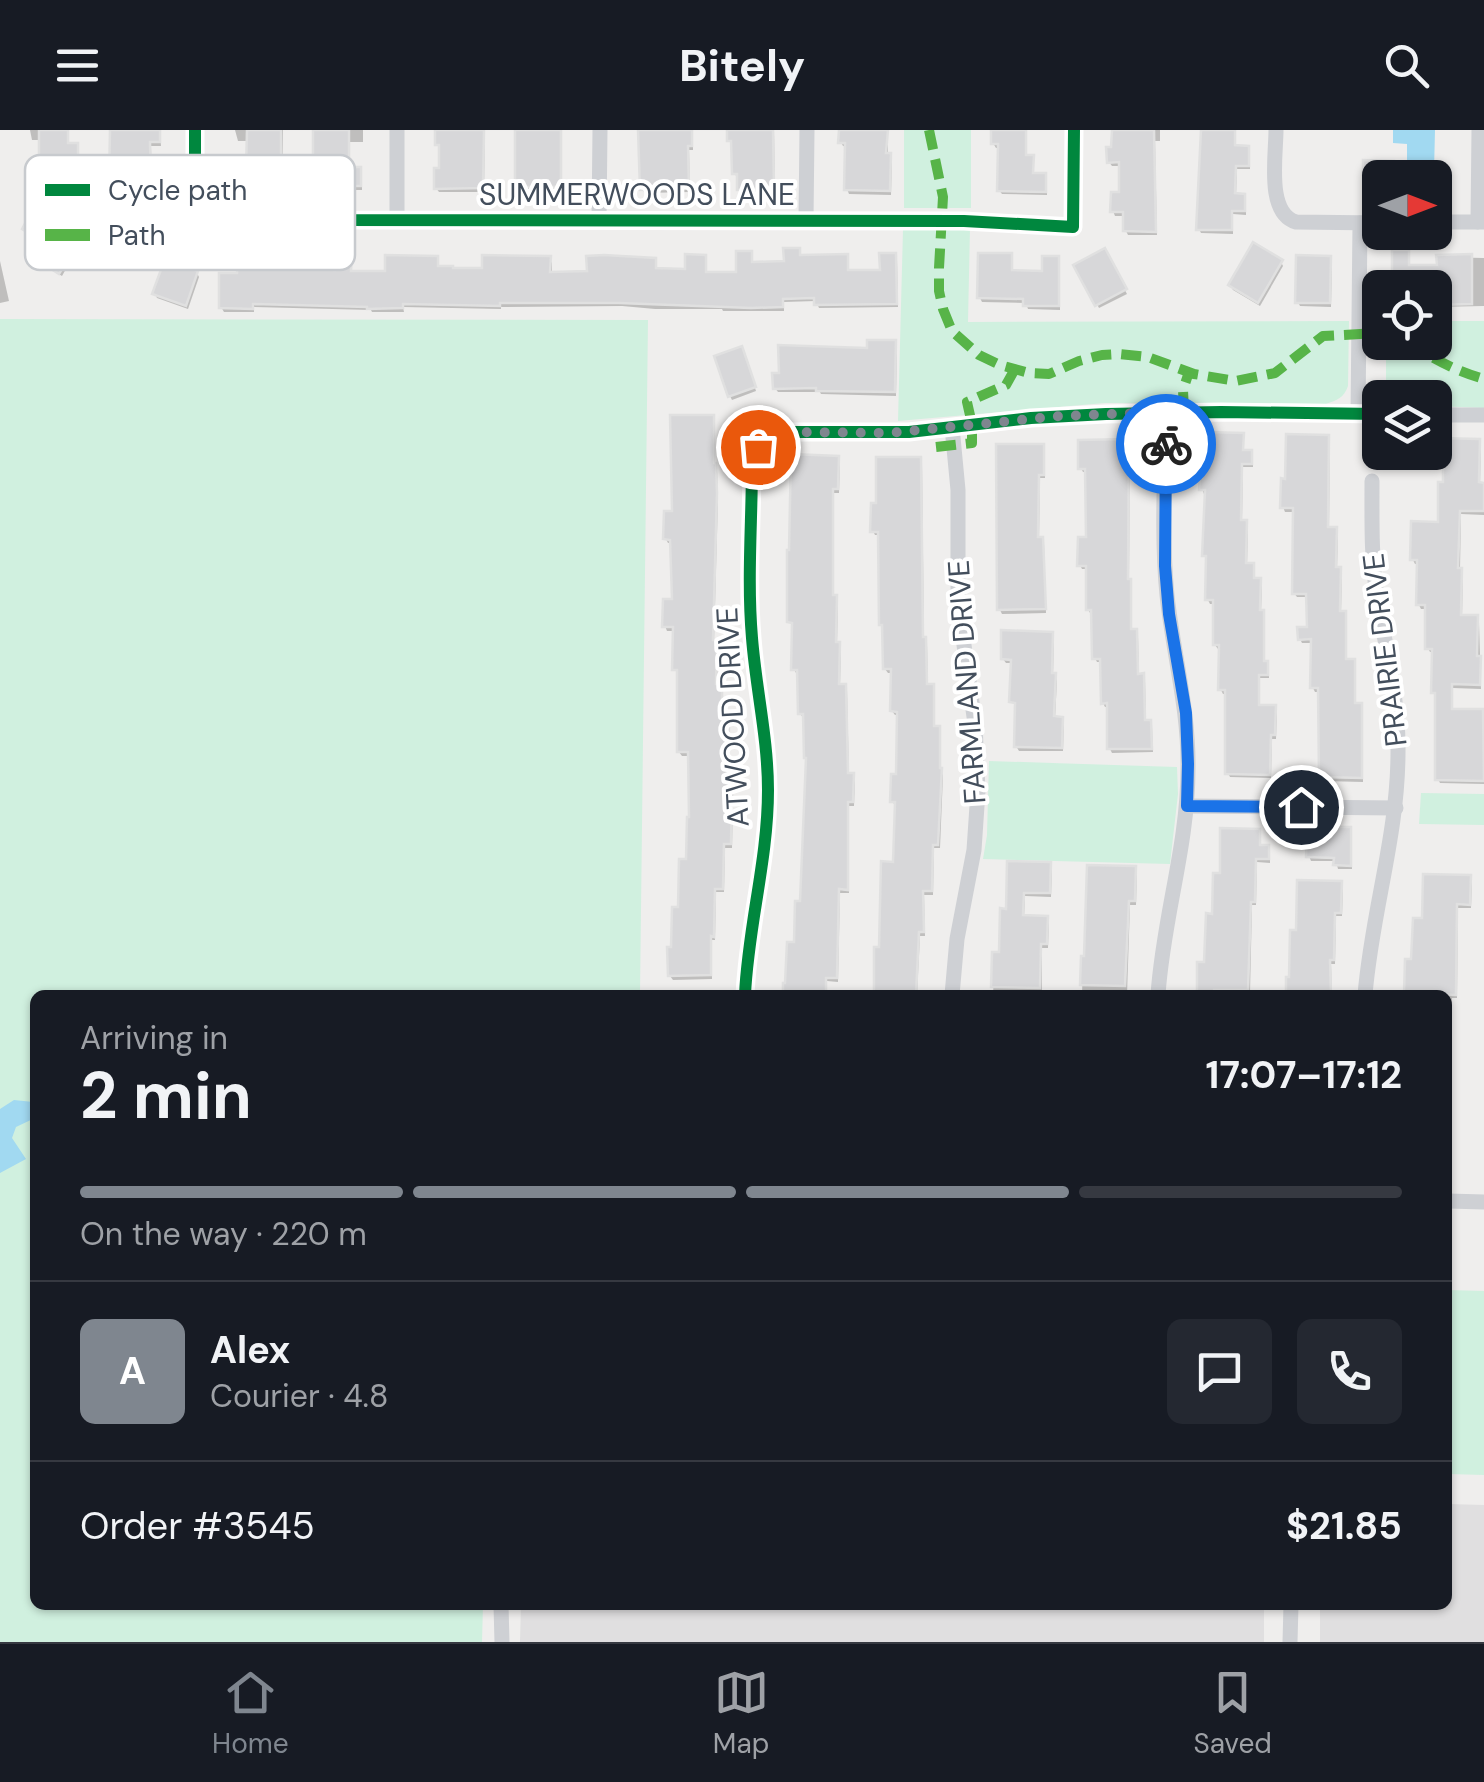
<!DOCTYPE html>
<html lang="en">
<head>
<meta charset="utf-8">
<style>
	body { margin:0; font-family:"DM Sans",sans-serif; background:#242831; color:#f1f3f6; height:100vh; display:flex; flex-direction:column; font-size:38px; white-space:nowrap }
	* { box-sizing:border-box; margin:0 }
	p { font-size:32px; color:#9ea1a6 }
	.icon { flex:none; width:55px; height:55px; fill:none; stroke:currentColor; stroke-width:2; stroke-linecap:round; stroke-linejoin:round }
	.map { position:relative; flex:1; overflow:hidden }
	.side { position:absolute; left:30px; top:860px; width:1422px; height:620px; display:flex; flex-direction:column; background:#171b24; border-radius:15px; box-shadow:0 2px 8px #0004 }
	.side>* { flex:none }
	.needle { width:65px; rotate:90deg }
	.fabs { position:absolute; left:1362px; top:30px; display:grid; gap:20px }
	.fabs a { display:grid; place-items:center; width:90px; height:90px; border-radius:15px; background:#171b24; box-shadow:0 2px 8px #0004; font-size:50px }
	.pin { position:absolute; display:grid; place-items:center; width:85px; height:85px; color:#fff; margin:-42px; border:5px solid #fff; border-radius:50%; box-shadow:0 2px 10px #0007 }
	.courier { position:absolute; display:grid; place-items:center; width:100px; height:100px; margin:-50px; border:8px solid #1a73e8; border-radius:50%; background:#fff; color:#222; box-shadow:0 2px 12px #0007 }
	.head em { font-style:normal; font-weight:700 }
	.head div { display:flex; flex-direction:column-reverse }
	.head { display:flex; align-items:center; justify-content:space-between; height:170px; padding:0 50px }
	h1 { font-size:65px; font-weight:700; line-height:75px }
	.bar { display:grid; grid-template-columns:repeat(4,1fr); gap:15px 10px; align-content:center; height:120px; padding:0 50px }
	.bar i { height:12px; border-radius:8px; background:#363941 }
	.bar .active { background:#7f868f }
	.bar p { grid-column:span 4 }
	.line { display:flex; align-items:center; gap:25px; padding:0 50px; border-top:2px solid #363941 }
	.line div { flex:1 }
	.round { display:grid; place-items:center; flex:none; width:105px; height:105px; border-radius:15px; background:#242831 }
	header { display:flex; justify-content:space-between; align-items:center; height:130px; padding:0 50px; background:#171b24; font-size:45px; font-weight:700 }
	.tab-bar { display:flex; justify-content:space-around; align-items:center; height:140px; border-top:2px solid #363941; background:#171b24; font-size:28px; color:#9ea1a6 }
	.tab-bar a { display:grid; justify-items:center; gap:5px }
	.tab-bar .active { color:#7f868f }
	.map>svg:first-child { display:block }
	.education { fill:#e0dfe0 }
	.green { fill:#d0f0df }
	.water { fill:#a1d9f1 }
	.shadow { fill:#0003 }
	.building { fill:#d7d7d9; stroke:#e0e0e0; stroke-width:2.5 }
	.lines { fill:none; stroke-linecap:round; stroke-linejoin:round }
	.street { stroke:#ced0d4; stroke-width:15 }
	.quiet { stroke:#57b448; stroke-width:10; stroke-dasharray:20 10; stroke-linecap:butt }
	.cycleway-casing { stroke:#fff; stroke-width:19 }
	.cycleway { stroke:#00873e; stroke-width:12 }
	.done { stroke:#7f868f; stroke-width:10; stroke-dasharray:0 18 }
	.route { stroke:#1a73e8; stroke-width:12 }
	.labels { text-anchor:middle; stroke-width:8; stroke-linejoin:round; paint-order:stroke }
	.street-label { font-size:30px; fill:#434e5c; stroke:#fff }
	.key { fill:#fff; stroke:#c7cace; stroke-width:2.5 }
	.key-label { font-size:28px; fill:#434e5c }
</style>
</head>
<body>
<header><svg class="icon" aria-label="menu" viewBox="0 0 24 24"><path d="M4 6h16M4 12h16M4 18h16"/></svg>Bitely<svg class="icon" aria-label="search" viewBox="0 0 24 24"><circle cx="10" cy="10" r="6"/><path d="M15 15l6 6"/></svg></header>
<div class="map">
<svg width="1484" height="1512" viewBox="0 0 1484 1512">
	<rect width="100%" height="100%" fill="#efeeed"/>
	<g class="education">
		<path d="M1448 1374 1484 1375V1512H1320V1475H1448Z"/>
		<path d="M521 1475H1264V1512H520Z"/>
	</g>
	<g class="green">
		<rect x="904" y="0" width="67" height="78"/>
		<path d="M970 98 968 192 1349 191 1348 256C1344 268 1337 270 1326 274L1105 273 898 291 903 99Z"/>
		<path d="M0 189 648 190 640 865H35V1475H483L482 1512H0Z"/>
		<path d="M1435 191H1484V278L1435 276V268H1386V213L1435 212Z"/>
		<path d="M989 631 1177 637 1178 664 1170 734 983 729 987 705Z"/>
		<path d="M1421 663 1484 664V695L1419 694Z"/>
		<path d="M1448 1160 1484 1161V1345L1448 1344Z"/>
	</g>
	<g class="water">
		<path d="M1393 0H1435L1434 41 1407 40V14L1393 13Z"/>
		<path d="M35 969V988L16 997 12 1008 26 1029 0 1043V979L14 970 33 972Z"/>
	</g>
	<g class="shadow">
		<path d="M30 0H69V16H77L79 29 44 30 42 25V10H32Z"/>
		<path d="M112 0H160L161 16H151L152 62 118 61 112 49Z"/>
		<path d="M235 0H283L282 61 237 60 235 56 249 41V11H238Z"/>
		<path d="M316 0H363V12H350V39H360L362 43V60H318L316 55Z"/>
		<path d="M438 0H485L484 62H439L436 58 442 41Z"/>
		<path d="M518 0H562V61H520L517 56Z"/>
		<path d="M641 0H693V20H689L690 62 645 63 642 59Z"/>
		<path d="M730 0H774L775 63H742L735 43Z"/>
		<path d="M841 0H888V25L892 30 891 65 849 64 847 59 848 17 843 16 841 12Z"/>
		<path d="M994 0H1027V27H1032L1034 31V46H1045L1047 50V65L1002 64 999 60 1000 18H996L993 13Z"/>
		<path d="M1114 0H1160V11H1155L1157 105H1128L1126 101V86H1115L1113 81 1122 64 1121 36H1112L1109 32 1114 19Z"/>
		<path d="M1203 0H1236V18H1248L1250 22V39H1237L1236 66H1244L1246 70V85L1233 84V104L1201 103 1199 99Z"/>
		<path d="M1393 33 1395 48H1380V54L1376 49H1368L1365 45Z"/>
		<path d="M73 50 75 54 71 80 52 77 49 98 76 114 78 118 62 146 34 129 31 125 40 111 27 103 25 99Z"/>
		<path d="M798 121 801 128 847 127 849 143 882 142 894 125 897 130 898 177 819 178 816 171 784 172V181H723L722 179H655L622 176 501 177V179L403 177 404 182H372L371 180 254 177V182H224L221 177 240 146 253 132 255 137 283 138 297 128 299 141 337 142 350 129 352 133V144L388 143 437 128 439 138 485 141 549 128 552 133V144L589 143 655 131 657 141 687 142 705 127 707 132V145H738L751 124 753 134H786Z"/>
		<path d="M1104 121 1127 164 1099 178 1077 136Z"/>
		<path d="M1408 123 1410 138H1439V127L1484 128V176L1435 177V158H1394Z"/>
		<path d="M1010 126 1013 130V143H1044L1058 129 1060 133V180L1028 179 1026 173 982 172 980 168Z"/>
		<path d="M184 127 186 131 185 136 197 143 199 147 188 179 157 168 155 164Z"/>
		<path d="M1330 128 1332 133 1331 177 1300 176 1298 172Z"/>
		<path d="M0 131 9 171 0 173Z"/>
		<path d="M1281 132 1283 136 1260 176 1233 160 1230 155Z"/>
		<path d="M895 213 897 217 896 266 821 264 820 262H778L775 258 869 220Z"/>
		<path d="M743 223 756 261 732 270 730 266Z"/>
		<path d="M713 288 715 292V335L717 340 718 369 714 512 718 517 717 557H720L722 561 723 597H727L730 602 729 643 733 647V672L732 718H725L724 762H716L715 810H712V849L673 850 670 846 673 820 689 732 690 626H682L679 622V543L674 539 675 501H667L665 496 674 472 673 413H668L666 409Z"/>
		<path d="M1242 305 1244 309V322L1251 323 1253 327V337H1243L1242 392 1246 393 1248 397 1247 436H1253L1255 440V451H1259L1262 455 1261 482 1265 487V534L1269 538V548H1260V578H1274L1277 582 1276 609H1272L1271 648 1230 647 1228 643 1227 564H1223L1221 560 1222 519H1218L1215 515 1216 474H1210L1208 470 1207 430 1205 426 1208 364H1204L1202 359Z"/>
		<path d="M1327 307 1330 312 1329 399H1336L1338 404 1337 439 1342 444 1341 483H1344L1347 488V532H1354L1356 536V575H1360L1363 580V652L1324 651 1322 646 1321 562H1315L1313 558V513H1302L1300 509 1309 499V467H1297L1294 463 1295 382H1285L1283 377Z"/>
		<path d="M1128 311 1130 315 1129 450 1132 455V502H1136L1138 506 1139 546H1142L1145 550 1146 593H1150L1152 597 1153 622 1112 623 1110 619 1109 577H1105L1103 573 1102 532H1097L1095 528 1094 483H1090L1088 479 1089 439H1082L1080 435 1089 409 1088 342H1083L1081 338Z"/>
		<path d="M1478 311 1481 315 1480 355H1484V385L1461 384 1460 439 1463 445 1462 487H1476L1479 492 1481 559 1453 558V581L1482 582 1484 586V654L1440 653 1438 649 1436 566 1433 562 1434 522H1430L1428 518V479H1421L1419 475 1420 434H1415L1413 430 1440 395 1445 354 1446 325H1442L1440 321Z"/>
		<path d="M1043 317 1045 321V348H1040L1039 409 1044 413 1046 483 1002 484 1000 480Z"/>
		<path d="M837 328 840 332 839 363H834V468L838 472 837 514 841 518 840 556H845L847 560 849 646H852L855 650 854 676H849V763H840L838 852 827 851V865H785L803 774 808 630 806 588H803L800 583V543H796L794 539 792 496 790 492Z"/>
		<path d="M920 329 922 333 924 510 927 514 928 557H933L935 561V598H939L941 603V641L943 645 940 718H934L933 765H924L925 806H920L917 865H874L895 734V676L893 672 899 647 900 585H895L892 581 893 543H888L885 539 881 405H875L873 401 879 375Z"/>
		<path d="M1052 504 1054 508 1053 546 1057 550 1055 589H1061L1064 593 1063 621H1019L1016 616 1017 576 1012 572 1014 533H1006L1003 529Z"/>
		<path d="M1350 700 1352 704V739H1338L1336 731H1311L1309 726Z"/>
		<path d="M1259 701 1261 706V718H1267L1270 722V733L1257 732 1256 775H1252L1250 863 1199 865 1207 834 1222 746Z"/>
		<path d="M1010 734 1050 735 1052 739 1051 767 1025 766 1024 788H1046L1049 792 1048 818H1042V865H993L995 825H1001L1008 781Z"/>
		<path d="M1134 738 1137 742 1136 775H1130L1127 865H1082L1083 829Z"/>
		<path d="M1470 747 1472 752 1471 778H1458L1457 868H1452L1451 906H1448V925V865H1405L1408 831H1414L1424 791Z"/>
		<path d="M1341 754 1343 758 1342 786H1336L1335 834H1331L1332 865H1288L1299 803Z"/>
		<path d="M1448 971 1450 975 1449 1040H1448Z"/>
	</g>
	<g class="building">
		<path d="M39 0H68V13H78V26H39Z"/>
		<path d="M110 0H160V12H150L151 58H114V50H109Z"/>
		<path d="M247 0H281V57L232 56 233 38 246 39Z"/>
		<path d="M313 0H349V37H361V56H313Z"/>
		<path d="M435 0H484L483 58 434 59V38H439V15H435Z"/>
		<rect x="515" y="0" width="46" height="57"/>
		<path d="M638 0H692V16H688L689 58 640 60Z"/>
		<path d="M727 0H773L774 59 737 60V44H732L731 11H727Z"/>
		<path d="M839 0H888L886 23H891L890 61 844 60 845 13H838Z"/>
		<path d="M991 0H1026V25H1034L1033 43H1046V62L997 61 998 14H991Z"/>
		<path d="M1112 0H1154L1156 102 1123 101V82H1110L1111 62H1119V32L1107 33 1106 17H1111Z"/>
		<path d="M1201 0H1235V15L1249 16V36H1236L1235 63 1245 64V81H1232V100H1196Z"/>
		<path d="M1363 30 1394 31V48L1363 45Z"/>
		<path d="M38 41 74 47 69 77 50 74 47 94 78 112 59 144 29 125 38 109 22 99 30 84Z"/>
		<path d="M1253 112 1283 130 1258 173 1228 155Z"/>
		<path d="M169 118 186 125 182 135 198 141 186 176 152 164Z"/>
		<path d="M783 118H800V125L848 124V140H880L879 123H896L897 174 814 175V168L783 169V177L751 178 619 173H500V176L403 174V178L367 179V177L253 174V179L219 178V143H237L238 129 254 130V135L281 136V125H298V138L335 140V126H352L351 141H385V125L438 126V136H453V138H482V125L551 126 550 142 587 141 586 126 604 125 656 128V138L685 139V124L706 125V142H736V121H752V132L784 131Z"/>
		<path d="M1105 118 1127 159 1095 176 1073 135Z"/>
		<path d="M1392 120H1409V135H1437L1436 125 1472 124V174L1437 175V158H1392Z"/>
		<path d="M978 123H1012V140L1042 141V126H1059V176H1023V169L977 168Z"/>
		<path d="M1296 125 1331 126 1330 173H1295Z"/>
		<path d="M867 210H896L895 262 816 261V258L773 259 772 243H779L778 215 867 218Z"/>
		<path d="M742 216 756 257 728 267 714 226Z"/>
		<path d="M670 285H714V333H716L717 363 713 510H717L716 554H722V595H729L728 640H732V666L731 714H724L723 759H715L714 807 711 806V845L668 846 667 817H671L672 777H678L679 729H686L687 687H689L688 622H677V540H672L673 497H662L663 469H672L670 410 663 409 664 381H672Z"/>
		<path d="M1203 302 1244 303 1243 320H1252V334H1242L1241 390H1247L1246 433H1254V448H1261L1260 480H1264V531H1268V545H1259V575H1276L1275 605H1271L1270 645 1225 644V560H1218L1219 515H1213V470H1205L1206 426H1202L1205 360H1199L1200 348H1202Z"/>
		<path d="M1286 304 1329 305 1328 397H1337L1336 437H1341L1340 481H1346V529H1355V573H1362V648L1319 647 1318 558H1310L1311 509 1298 510 1297 497H1307L1306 464H1292L1293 378H1280L1281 348 1285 349Z"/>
		<path d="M1437 308 1480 309 1479 352 1484 353V381H1460L1458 438H1462L1461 485H1478L1477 526H1481L1480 555 1452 554V579H1483L1484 651 1435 650V563H1431L1432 519H1425V475H1416L1417 430H1410L1411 391 1438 392V352H1443V322H1437Z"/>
		<path d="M1129 309 1128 449H1131V499H1137L1138 544 1144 543 1145 590H1151L1152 619H1107V573L1101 574 1100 529H1092L1091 480H1086V436H1077L1078 407H1086L1085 339H1078V310Z"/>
		<path d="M996 314H1044V345H1039L1038 407H1043L1046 479 997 480Z"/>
		<path d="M791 324 839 326 838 359H833V465H837L836 512H840L839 554H846L848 643H854L853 672H848V760L839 759 837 848H826V865H783V853H785L787 812H794L795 771H800L806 628H804L803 584H798L797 540H791L792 493 787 492V420H789Z"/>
		<path d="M876 327H921L923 507H926L927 554H934V596H940V638H942L938 715H933L932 761H923L924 802H919L916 865H874V817H879L881 731 893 732 895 672H890L891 644H896L897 582 890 581 891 539H883L882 495H879L878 402H870L871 373H876Z"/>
		<path d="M1001 500 1053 502 1052 543H1056L1054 586 1063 587 1062 618 1014 617 1015 573 1009 572 1011 530 1001 529Z"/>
		<path d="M1307 697H1351V736L1333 735 1334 728 1306 727Z"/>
		<path d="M1220 698 1260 699V715H1269V729H1256L1255 772H1251L1248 860H1214V865H1197V832H1204L1206 783 1212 784 1213 743H1220Z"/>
		<path d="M1007 731 1051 732 1050 763H1024L1023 785 1048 786 1047 814H1041L1040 858 991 857 992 822H999L1000 778 1006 779Z"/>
		<path d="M1087 735 1136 736 1135 771H1129L1125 856 1080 855 1081 826H1084Z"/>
		<path d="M1423 744 1471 745 1470 775 1457 774 1456 865 1404 863 1405 829H1411L1413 788H1422Z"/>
		<path d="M1297 750 1342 751 1341 783H1335L1334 830H1330L1331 865H1286V847H1289L1290 800H1296Z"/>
	</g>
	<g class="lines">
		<g class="street">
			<path d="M195 0V68L202 81 215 87 341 90 964 91 1073 97 1074 0"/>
			<path d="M1276 0C1276 26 1266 83 1296 92L1380 93"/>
			<path d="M397 90V0"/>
			<path d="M599 90 600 0"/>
			<path d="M806 90 807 0"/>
			<path d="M1435 92H1484"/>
			<path d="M1478 92 1479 0"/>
			<path d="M1358 284 1360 93"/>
			<path d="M1435 285H1484"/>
			<path d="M1187 676 1396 678"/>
			<path d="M745 865C748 796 768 730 768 660 768 609 756 559 752 508 747 450 752 391 752 333 756 315 766 304 784 302H909L1031 288 1106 284 1221 282 1380 284"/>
			<path d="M952 865 957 809 974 720 978 661 975 594 958 472V360L952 297"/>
			<path d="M1158 865C1163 788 1188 716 1188 639 1189 579 1173 523 1167 465 1161 404 1165 343 1166 282"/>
			<path d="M1365 865C1372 779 1399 704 1398 616 1398 565 1385 516 1377 465 1371 428 1372 390 1372 351"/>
			<path d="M1448 1071 1484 1072"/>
			<path d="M501 1475 502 1512"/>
			<path d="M1290 1512 1291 1475"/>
		</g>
		<g class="quiet">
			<path d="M929 0 943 67 939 138V161L943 179 952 201 979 225 1000 235 1029 243 1049 244 1079 231 1102 225 1119 224 1148 227 1194 244 1236 251 1275 243 1323 206 1380 203"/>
			<path d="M1408 212C1433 229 1456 241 1484 249"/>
			<path d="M1184 282 1183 260 1189 242"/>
			<path d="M936 317 972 313V294L967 272 1006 255 1015 239"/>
		</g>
		<g class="cycleway-casing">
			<g id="cycleway">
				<path d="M195 0V68L202 81 215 87 341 90 964 91 1073 97 1074 0"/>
				<path d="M745 865C748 796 768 730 768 660 768 609 756 559 752 508 747 450 752 391 752 333 756 315 766 304 784 302H909L1031 288 1106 284 1221 282 1380 284"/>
			</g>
		</g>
		<use href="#cycleway" class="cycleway"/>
	</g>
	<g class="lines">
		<path class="done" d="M758 317 772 304 784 302 890 303 1061 286 1166 282V314"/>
		<path class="route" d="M1166 314 1165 436 1169 484 1186 583 1188 634 1187 676 1301 677"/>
	</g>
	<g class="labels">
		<g class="street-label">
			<text x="637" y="75">SUMMERWOODS LANE</text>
			<text transform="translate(1385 520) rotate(-97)" y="10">PRAIRIE DRIVE</text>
			<text transform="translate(967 552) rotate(-94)" y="10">FARMLAND DRIVE</text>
			<text transform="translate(733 587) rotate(-93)" y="10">ATWOOD DRIVE</text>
		</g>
	</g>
	<rect x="25" y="25" width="330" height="115" rx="15" class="key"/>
	<rect x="45" y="54" width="45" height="12" fill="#00873e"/>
	<rect x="45" y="99" width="45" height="12" fill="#57b448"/>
	<g class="key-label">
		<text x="108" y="70">Cycle path</text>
		<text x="108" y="115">Path</text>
	</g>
</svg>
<div class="fabs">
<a><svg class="needle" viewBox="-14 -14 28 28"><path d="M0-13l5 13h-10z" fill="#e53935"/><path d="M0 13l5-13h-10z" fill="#9ea1a6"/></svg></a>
<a><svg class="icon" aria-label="locate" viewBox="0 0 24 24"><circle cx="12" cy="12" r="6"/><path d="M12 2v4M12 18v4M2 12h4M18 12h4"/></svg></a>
<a><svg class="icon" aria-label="layers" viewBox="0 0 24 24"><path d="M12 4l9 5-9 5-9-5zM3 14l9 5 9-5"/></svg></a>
</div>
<div class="pin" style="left:758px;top:317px;background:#ea580c"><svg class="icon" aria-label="bag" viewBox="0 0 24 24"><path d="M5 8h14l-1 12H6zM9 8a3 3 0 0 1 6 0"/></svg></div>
<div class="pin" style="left:1301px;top:677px;background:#1f2937"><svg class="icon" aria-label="home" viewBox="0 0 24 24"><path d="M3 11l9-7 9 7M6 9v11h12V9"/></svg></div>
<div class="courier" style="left:1166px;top:314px"><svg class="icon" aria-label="bike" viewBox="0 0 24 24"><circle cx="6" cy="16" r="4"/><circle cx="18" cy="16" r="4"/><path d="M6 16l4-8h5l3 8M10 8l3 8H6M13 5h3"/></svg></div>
<section class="side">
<div class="head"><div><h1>2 min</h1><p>Arriving in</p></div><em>17:07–17:12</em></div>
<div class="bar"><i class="active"></i><i class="active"></i><i class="active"></i><i></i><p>On the way · 220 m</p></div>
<div class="line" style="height:180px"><b class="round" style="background:#7f868f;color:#fff">A</b><div><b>Alex</b><p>Courier · 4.8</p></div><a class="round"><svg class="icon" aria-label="chat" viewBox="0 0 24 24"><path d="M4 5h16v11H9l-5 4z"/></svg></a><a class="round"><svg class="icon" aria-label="phone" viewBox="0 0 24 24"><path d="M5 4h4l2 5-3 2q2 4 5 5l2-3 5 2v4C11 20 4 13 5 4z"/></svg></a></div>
<div class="line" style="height:130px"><div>Order #3545</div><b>$21.85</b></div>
</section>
</div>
<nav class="tab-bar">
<a class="active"><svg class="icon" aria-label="home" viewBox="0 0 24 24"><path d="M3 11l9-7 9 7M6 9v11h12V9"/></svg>Home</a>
<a><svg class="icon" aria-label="map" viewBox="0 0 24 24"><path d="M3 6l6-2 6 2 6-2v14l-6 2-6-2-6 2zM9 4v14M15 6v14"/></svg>Map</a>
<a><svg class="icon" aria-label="saved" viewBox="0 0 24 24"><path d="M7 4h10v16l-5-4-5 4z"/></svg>Saved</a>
</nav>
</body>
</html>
